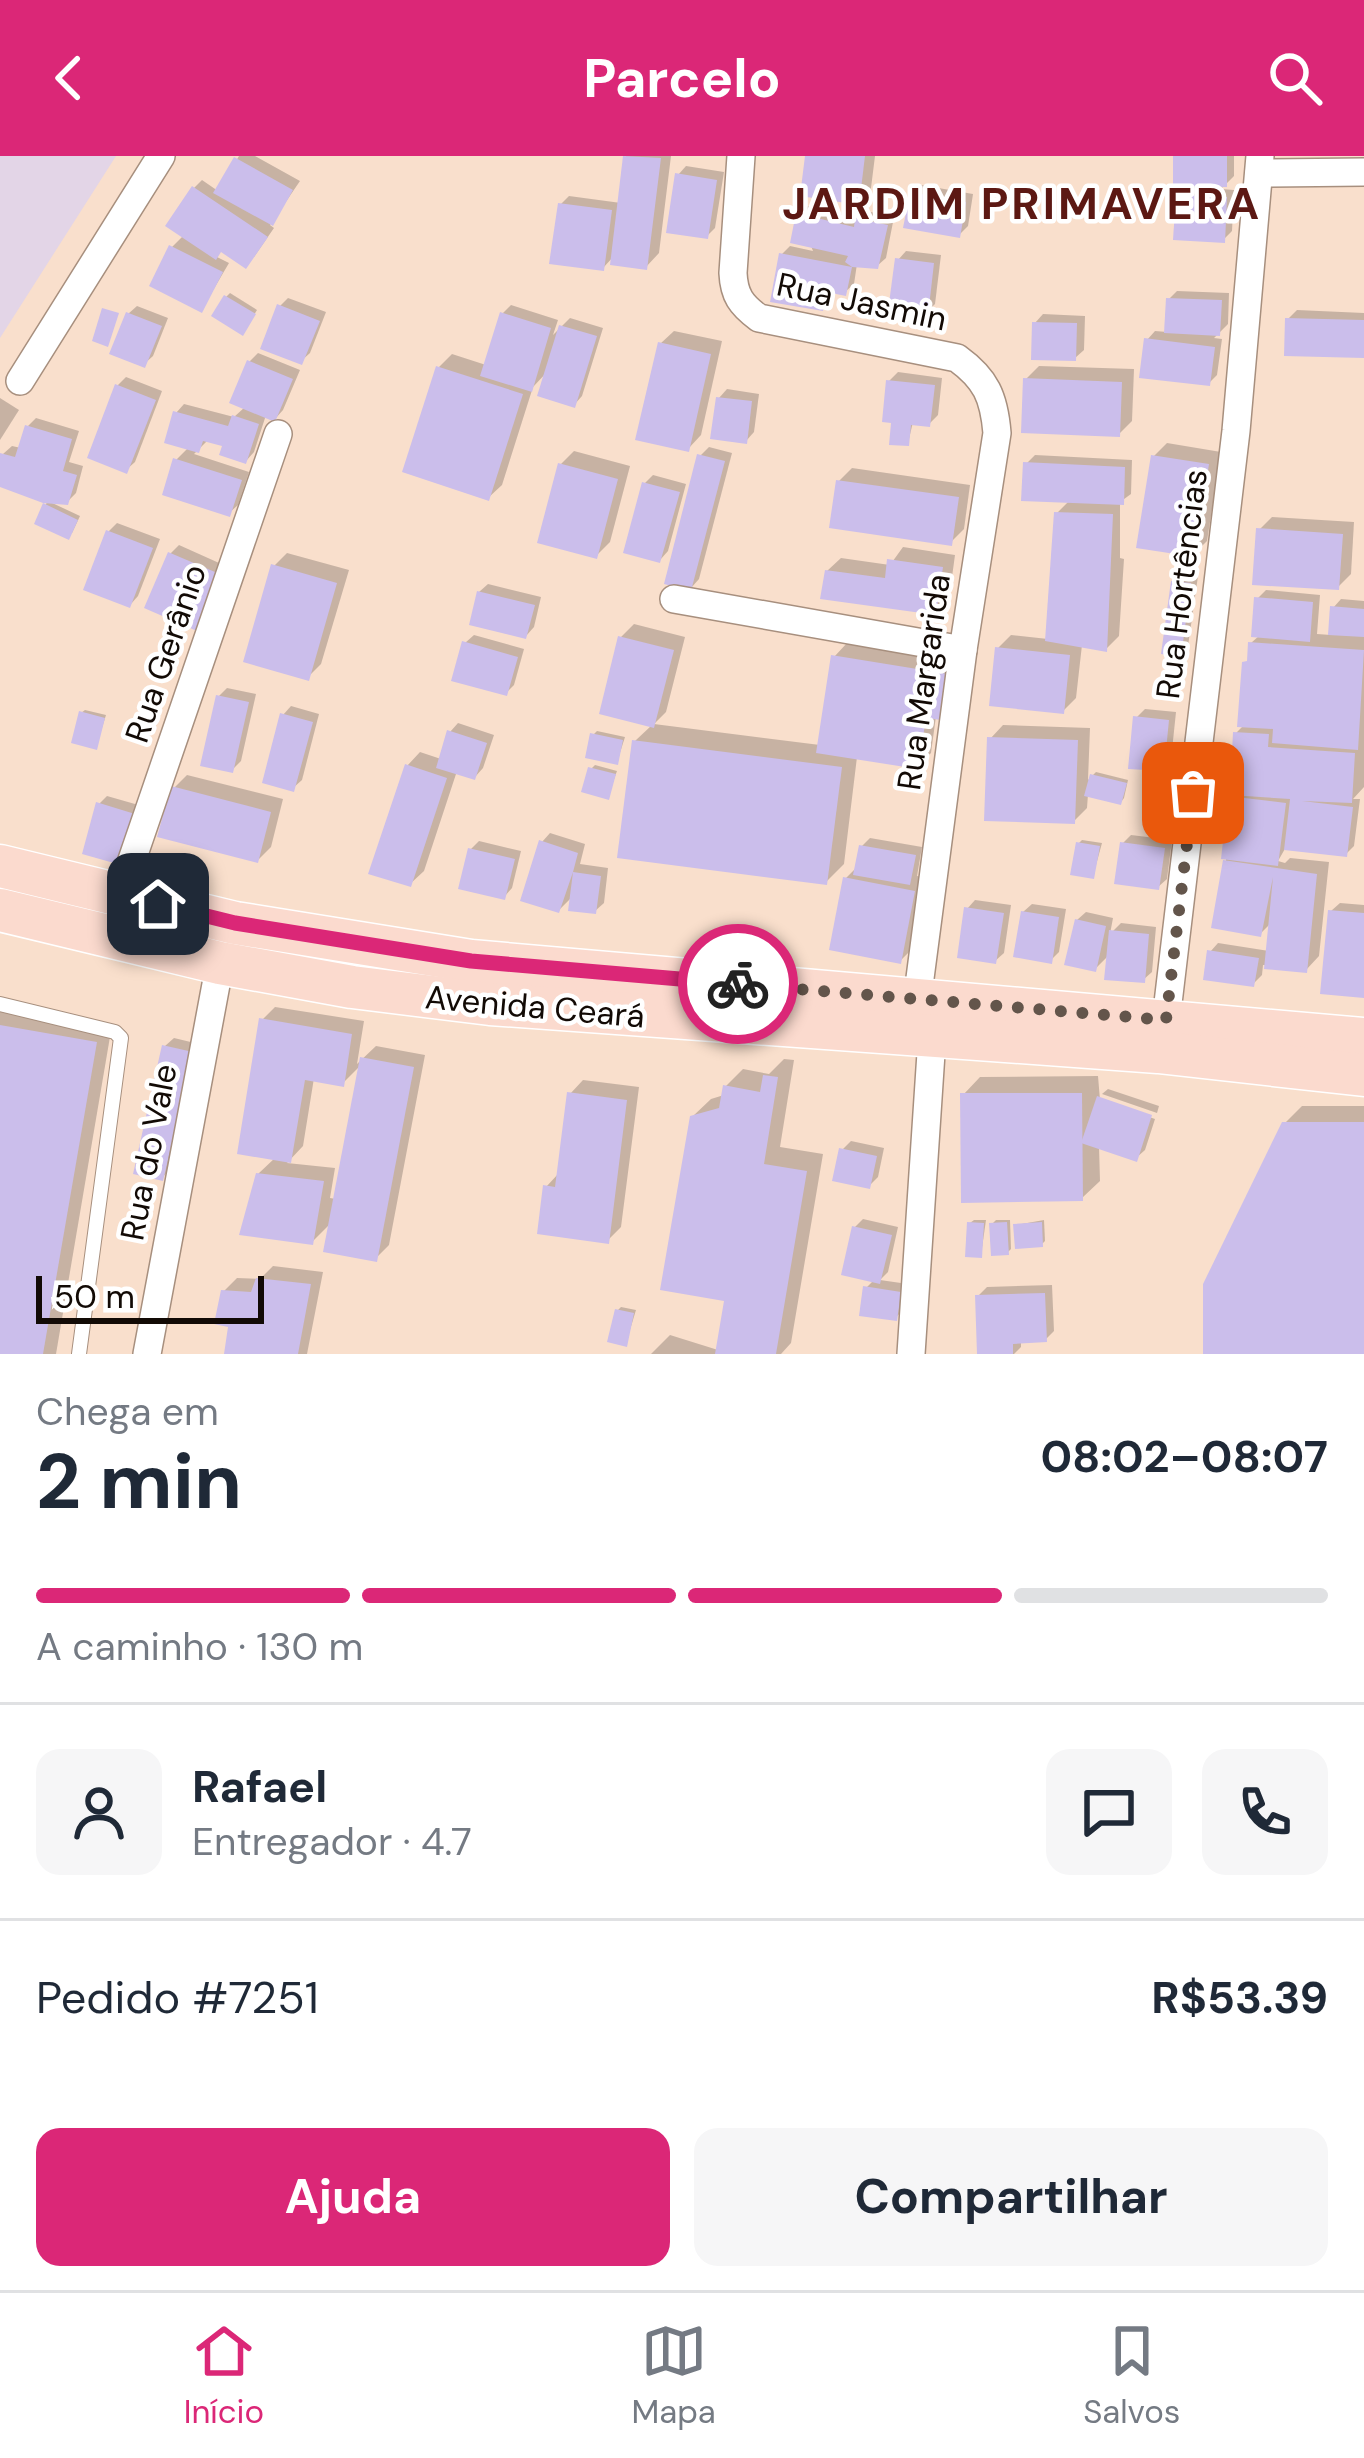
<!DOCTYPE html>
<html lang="pt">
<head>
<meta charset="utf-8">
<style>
	body { margin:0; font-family:"DM Sans",sans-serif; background:#f6f6f7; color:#1f2937; height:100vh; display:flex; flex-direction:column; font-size:45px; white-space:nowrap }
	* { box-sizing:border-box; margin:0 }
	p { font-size:39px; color:#747a83 }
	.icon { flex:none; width:66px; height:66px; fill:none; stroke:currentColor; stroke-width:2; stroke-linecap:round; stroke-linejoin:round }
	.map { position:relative; height:1198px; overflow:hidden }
	.side { display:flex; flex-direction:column; background:#fff; flex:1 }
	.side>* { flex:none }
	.scale { position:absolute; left:36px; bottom:30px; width:228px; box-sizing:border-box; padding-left:12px; border:6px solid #120a05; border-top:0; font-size:33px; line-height:42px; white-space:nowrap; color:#120a05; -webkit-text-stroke:9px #fff; paint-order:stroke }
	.pin { position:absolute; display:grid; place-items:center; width:102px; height:102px; color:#fff; margin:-51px; border-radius:24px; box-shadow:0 6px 18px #0006 }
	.courier { position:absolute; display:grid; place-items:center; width:120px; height:120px; margin:-60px; border:9px solid #db2777; border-radius:50%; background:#fff; color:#222; box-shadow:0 3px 15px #0007 }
	.overview em { font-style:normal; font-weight:700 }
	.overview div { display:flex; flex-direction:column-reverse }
	.overview { display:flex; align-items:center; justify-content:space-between; height:204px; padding:0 36px }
	h1 { font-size:78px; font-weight:700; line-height:90px }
	.bar { display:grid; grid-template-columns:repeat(4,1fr); gap:18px 12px; align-content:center; height:144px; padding:0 36px }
	.bar i { height:15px; border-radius:9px; background:#e0e1e3 }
	.bar .on { background:#db2777 }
	.bar p { grid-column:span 4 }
	.line { display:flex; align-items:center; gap:30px; padding:0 36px; border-top:3px solid #e0e1e3 }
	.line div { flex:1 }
	.round { display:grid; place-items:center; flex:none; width:126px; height:126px; border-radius:24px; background:#f6f6f7 }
	.cta { display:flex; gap:24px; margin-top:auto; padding:24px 36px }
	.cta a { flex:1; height:138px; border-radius:24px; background:#db2777; color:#fff; font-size:48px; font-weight:700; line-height:138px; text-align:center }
	.cta a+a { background:#f6f6f7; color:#1f2937 }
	header { display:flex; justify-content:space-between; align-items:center; height:156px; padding:0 36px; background:#db2777; color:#fff; font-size:54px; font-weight:700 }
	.tabs { display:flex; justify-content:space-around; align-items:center; height:168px; border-top:3px solid #e0e1e3; background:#fff; font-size:33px; color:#747a83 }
	.tabs a { display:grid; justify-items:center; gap:6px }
	.tabs .on { color:#db2777 }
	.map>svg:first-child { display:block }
	.education { fill:#e3d5e7 }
	.shadow { fill:#0003; fill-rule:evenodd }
	.building { fill:#cbbeeb }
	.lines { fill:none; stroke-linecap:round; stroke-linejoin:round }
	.service-casing { stroke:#a78f7e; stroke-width:16 }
	.minor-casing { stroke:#a78f7e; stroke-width:30 }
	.primary-casing { stroke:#fff; stroke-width:45 }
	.service { stroke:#fff; stroke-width:14 }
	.minor { stroke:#fff; stroke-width:27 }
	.primary { stroke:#fbdace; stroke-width:42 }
	.done { stroke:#63554b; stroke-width:12; stroke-dasharray:0 21.6 }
	.route { stroke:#db2777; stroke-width:15 }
	.labels { text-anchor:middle; stroke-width:9; stroke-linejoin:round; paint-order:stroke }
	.street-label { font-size:33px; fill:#120a05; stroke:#fff }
	.district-label { font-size:45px; font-weight:bold; letter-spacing:3px; fill:#5c1813; stroke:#fff }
</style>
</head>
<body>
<header><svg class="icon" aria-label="back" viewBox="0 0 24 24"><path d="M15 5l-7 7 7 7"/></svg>Parcelo<svg class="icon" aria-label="search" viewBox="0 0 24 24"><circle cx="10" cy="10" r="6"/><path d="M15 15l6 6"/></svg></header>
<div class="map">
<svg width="1364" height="1198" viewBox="0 0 1364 1198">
	<rect width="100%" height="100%" fill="#f9dfcc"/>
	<path class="education" d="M0 0H116L0 182Z"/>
	<g class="shadow">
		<path d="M239 0H255L300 25 270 69 274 72 254 101 223 93 215 100 229 107 202 153 172 91 184 79 194 32 202 24 218 35Z"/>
		<path d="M626 0H671L659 97 646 111 614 100 603 112 561 48 569 40 621 47Z"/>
		<path d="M808 0H875L871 32 858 46Z"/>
		<path d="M1176 0H1234V20L1221 33 1234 34 1232 75 1223 84 1179 39 1191 28Z"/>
		<path d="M686 10 724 16 715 72 707 80 678 19Z"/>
		<path d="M921 29 973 38 968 70 959 79 912 37Z"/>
		<path d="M808 50 859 62 866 55 894 61 886 102 877 110 857 108 854 128 845 136 832 134 830 143 822 152 781 99 790 90 813 95 799 59Z"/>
		<path d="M906 95 941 99 935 148 927 156 898 104Z"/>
		<path d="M1177 135 1229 137 1228 168 1214 182 1222 183 1217 219 1209 227 1147 184 1155 175 1167 176 1169 143Z"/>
		<path d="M230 137 257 154 245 173 226 141Z"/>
		<path d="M288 142 326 156 310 197 301 205 280 150Z"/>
		<path d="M511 149 558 164 553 179 570 162 603 172 582 240 574 249 548 215 533 231 502 329 488 342 439 211 452 198 486 209 502 158Z"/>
		<path d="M137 150 168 162 153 200 144 208 128 158Z"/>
		<path d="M1297 154 1364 157V199L1288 163Z"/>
		<path d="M1043 158 1085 160 1084 194 1075 202 1035 167Z"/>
		<path d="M674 175 722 185 701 279 688 293 660 188Z"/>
		<path d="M258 197 300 214 283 254 275 263 266 259 254 296 246 305 225 287 207 285 194 298 249 316 238 349 229 357 176 304 189 291 176 257 184 248 234 261 245 251 249 206Z"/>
		<path d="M1039 210 1134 213 1132 265 1119 278 1026 223Z"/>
		<path d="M898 216 942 222 938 259 929 268 913 266 908 287 889 225Z"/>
		<path d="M126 221 162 235 135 306 126 314 117 230Z"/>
		<path d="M727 233 759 238 754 276 746 285 719 242Z"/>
		<path d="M0 242 19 254 0 284Z"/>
		<path d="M36 262 79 275 69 306 83 310 76 337 67 346 48 345 80 360 72 377 38 367 47 346 0 327 3 298 12 290 21 292 27 271Z"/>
		<path d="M1167 287 1221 296 1207 385 1194 398 1154 300Z"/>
		<path d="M709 291 732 297 699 423 691 432 700 300Z"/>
		<path d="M574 295 630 310 610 386 597 399 561 308Z"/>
		<path d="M1035 299 1132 304 1131 338 1120 346V402L1124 403 1119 480 1106 493 1082 489 1076 542 1063 555 998 492 1011 479 1048 483 1056 358 1070 344 1026 308Z"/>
		<path d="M852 312 970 329 964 373 951 386 839 325Z"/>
		<path d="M653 319 686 328 668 395 660 404 644 328Z"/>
		<path d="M1272 361 1354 366 1351 418 1338 431 1259 374Z"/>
		<path d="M117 367 160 383 138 440 130 449 108 376Z"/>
		<path d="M179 389 228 411 205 463 170 398Z"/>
		<path d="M903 391 955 399 949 443 935 456 827 415 841 402 890 409Z"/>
		<path d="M287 397 349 414 321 508 308 521 274 410Z"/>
		<path d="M1183 418 1198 420 1188 490 1180 498 1174 426Z"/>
		<path d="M488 428 541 441 534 471 526 480 479 436Z"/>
		<path d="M1266 434 1320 439 1317 478 1331 479 1333 452 1341 443 1364 445V631L1353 643H1360L1354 690 1346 698 1286 691 1278 705 1285 707 1290 702 1329 706 1319 800 1306 814 1263 809 1262 819 1253 828 1210 796 1218 787 1269 795 1272 766 1260 778 1214 769 1226 704 1236 577 1245 568 1251 487 1260 479 1257 443Z"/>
		<path d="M634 468 685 481 666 556 654 568 820 589 834 501 847 487 960 505 936 560 931 597 917 610 857 601 844 708 826 726 635 585 652 569 621 481Z"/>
		<path d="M474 479 524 493 514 529 506 537 465 487Z"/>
		<path d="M227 532 256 538 241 605 232 614 219 540Z"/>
		<path d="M291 550 319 558 302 624 293 632 283 559Z"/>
		<path d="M1145 553 1176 556 1171 604 1163 612 1136 562Z"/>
		<path d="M85 554 106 559 96 591 81 557Z"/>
		<path d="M458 567 494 579 483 612 475 621 457 615 424 715 410 728 407 610 420 596 441 603 450 576Z"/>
		<path d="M1003 569 1090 572 1088 624 1096 616 1128 624 1124 642 1121 646 1088 638 1087 652 1074 665 990 583Z"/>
		<path d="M597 575 625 581 617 606 593 579Z"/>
		<path d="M595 609 617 615 608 640 591 613Z"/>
		<path d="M187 619 283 643 271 691 258 704 174 632Z"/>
		<path d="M107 640 142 650 128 697 99 648Z"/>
		<path d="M550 677 585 688 580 708 608 712 604 747 595 755 573 740 559 754 542 686Z"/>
		<path d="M1131 679 1172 684 1167 723 1158 731 1123 687Z"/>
		<path d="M870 682 922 691 917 720 927 722 913 792 900 805 846 722 858 710 862 690Z"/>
		<path d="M1082 684 1102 687 1093 720 1079 687Z"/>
		<path d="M479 685 521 695 512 732 504 741 471 693Z"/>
		<path d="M975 744 1011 749 1004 797 995 805 967 753Z"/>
		<path d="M1340 747 1364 749V839L1331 755Z"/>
		<path d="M1032 748 1066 753 1059 796 1051 804 1023 756Z"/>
		<path d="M1086 756 1113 762 1110 778 1121 767 1156 771 1152 816 1143 824 1110 798 1095 813 1077 764Z"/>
		<path d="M0 849 112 869 56 1198H0Z"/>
		<path d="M275 851 364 865 357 908 376 890 425 899 389 1089 376 1102 332 1066 312 1086 258 1018 276 1001 262 864ZM361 909 336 1043 330 1042 335 1012 287 1007 303 990 314 922 343 927Z"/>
		<path d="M174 882 199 888 170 1013 162 1022 165 890Z"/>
		<path d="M784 903 794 904 780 991 823 998 791 1187 781 1198H651L670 1179 718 1194 727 1143 692 961 711 943 724 939 725 931 743 913 769 918Z"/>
		<path d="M1098 920 1100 944 1155 963 1145 994 1136 1002 1099 990 1100 1025 1082 1042 963 939 980 921Z"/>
		<path d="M583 924 639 931 621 1071 608 1084 546 1031 559 1017 570 938Z"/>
		<path d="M1108 933 1159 950 1157 957 1102 938Z"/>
		<path d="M1302 950H1364V1198H1206V1129L1284 968Z"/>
		<path d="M851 985 884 992 878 1021 869 1030 842 994Z"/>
		<path d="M863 1063 898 1071 888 1116 880 1124 908 1128 905 1153 896 1161 866 1132 875 1123 855 1071Z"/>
		<path d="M974 1064H986L981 1099 970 1067Z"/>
		<path d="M996 1064H1010L1011 1093 1008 1096 992 1068Z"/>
		<path d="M1044 1064 1045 1085 1042 1088 1016 1069Z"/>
		<path d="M273 1110 323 1116 307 1198H227L232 1168 224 1135 237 1122 260 1123Z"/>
		<path d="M1052 1129 1054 1175 1045 1184H1021V1191L1014 1198H980L978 1140 987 1131Z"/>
		<path d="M621 1151 636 1154 626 1187 617 1155Z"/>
	</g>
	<g class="building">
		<path d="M623 0 661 2 647 114 610 109Z"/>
		<path d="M805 0H865L859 49 800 40Z"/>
		<path d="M1173 0H1227V31L1173 30Z"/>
		<path d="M234 1 293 34 273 70 213 37Z"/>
		<path d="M675 17 717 24 708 83 666 77Z"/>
		<path d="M192 30 268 81 246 113 221 96 216 104 165 70Z"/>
		<path d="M910 36 966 46 960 82 903 72Z"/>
		<path d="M1176 38 1227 41 1225 87 1173 84Z"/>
		<path d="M558 47 612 54 604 115 549 108Z"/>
		<path d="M796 57 854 71 855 62 888 69 878 113 852 111 845 106 848 100 790 87Z"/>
		<path d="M169 89 223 116 202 157 149 130Z"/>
		<path d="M779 97 852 111 846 140 826 136 823 155 770 146Z"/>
		<path d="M895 102 934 107 928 160 888 155Z"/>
		<path d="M224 139 256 158 243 180 211 160Z"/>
		<path d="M1166 142 1222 144 1220 180 1164 177Z"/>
		<path d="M277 148 320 165 302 209 260 193Z"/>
		<path d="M102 152 119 157 108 191 92 185Z"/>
		<path d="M126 156 162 170 145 212 109 198Z"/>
		<path d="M500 156 551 172 532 236 480 220Z"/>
		<path d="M1285 162 1364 164V202L1284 200Z"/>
		<path d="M1032 166 1077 167 1076 205 1031 204Z"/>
		<path d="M559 169 597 180 575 252 537 240Z"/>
		<path d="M1144 182 1215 191 1210 230 1139 222Z"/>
		<path d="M658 186 711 198 689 296 635 284Z"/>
		<path d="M247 204 293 223 275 266 229 247Z"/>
		<path d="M436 210 523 238 489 345 402 316Z"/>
		<path d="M1023 222 1122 226 1120 281 1021 277Z"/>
		<path d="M886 224 935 229 930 271 911 269 909 290 889 289 891 267 882 266Z"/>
		<path d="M115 228 156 244 127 318 87 302Z"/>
		<path d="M716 241 752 245 747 288 710 283Z"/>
		<path d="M173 255 228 270 232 259 259 268 246 308 219 299 222 290 203 285 199 297 164 287Z"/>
		<path d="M25 269 72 283 63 315 77 319 68 349 43 347 0 331V297L15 301Z"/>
		<path d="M697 298 725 305 691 435 664 428Z"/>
		<path d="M1151 299 1209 308 1195 401 1136 392Z"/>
		<path d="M173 302 242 324 230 361 162 339Z"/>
		<path d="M1023 306 1125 311 1124 349 1021 345Z"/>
		<path d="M558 307 618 323 597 403 537 387Z"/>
		<path d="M836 324 959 341 952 390 829 372Z"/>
		<path d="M642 326 680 336 660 407 623 397Z"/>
		<path d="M43 347 78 364 69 384 34 368Z"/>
		<path d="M1054 356 1113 358 1107 496 1045 485Z"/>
		<path d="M1256 372 1343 378 1339 434 1252 429Z"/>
		<path d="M106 374 153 392 130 452 83 434Z"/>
		<path d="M168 396 222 419 197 475 144 452Z"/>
		<path d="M887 403 943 411 936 459 820 443 825 414 885 422Z"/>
		<path d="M271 408 337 427 309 525 243 506Z"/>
		<path d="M1171 425 1191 427 1181 501 1161 498Z"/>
		<path d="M477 435 535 449 526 483 469 469Z"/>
		<path d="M1254 441 1313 446 1310 486 1251 481Z"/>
		<path d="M1330 450 1364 453V481L1328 479Z"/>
		<path d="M618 480 674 494 654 572 599 558Z"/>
		<path d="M462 485 518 501 507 540 451 525Z"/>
		<path d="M1248 486 1364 494 1358 594 1272 587 1273 573 1237 571 1242 506 1247 505Z"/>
		<path d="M995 491 1070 499 1064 558 989 550Z"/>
		<path d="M831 499 948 518 941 564 926 562 918 613 816 597Z"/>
		<path d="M216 539 249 546 233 617 200 610Z"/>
		<path d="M79 555 105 562 97 594 71 587Z"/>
		<path d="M280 557 313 566 294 636 262 627Z"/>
		<path d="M1133 560 1169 564 1164 615 1128 613Z"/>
		<path d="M447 574 487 587 475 624 436 612Z"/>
		<path d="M1233 576 1269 578 1268 591 1355 597 1352 647 1302 645 1353 651 1347 701 1284 694 1290 643 1230 639Z"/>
		<path d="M590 577 623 584 618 609 585 602Z"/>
		<path d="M987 581 1078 584 1075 668 984 665Z"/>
		<path d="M632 584 842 611 827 729 617 702Z"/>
		<path d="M405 608 447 622 411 731 368 718Z"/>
		<path d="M588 611 616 618 609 644 581 636Z"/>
		<path d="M1090 618 1127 627 1121 649 1084 640Z"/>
		<path d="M171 630 271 656 258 707 157 681Z"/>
		<path d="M1228 640 1286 647 1278 710 1221 703Z"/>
		<path d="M96 646 135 658 121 709 82 698Z"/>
		<path d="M539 684 578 697 573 716 601 720 596 758 568 755 573 716 559 757 520 745Z"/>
		<path d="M1076 686 1100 690 1094 723 1070 719Z"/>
		<path d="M1120 686 1165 692 1159 734 1114 728Z"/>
		<path d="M859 689 916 699 910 729 853 719Z"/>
		<path d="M468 692 515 703 505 744 458 733Z"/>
		<path d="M1223 704 1317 718 1307 817 1264 813 1273 721 1261 781 1211 772Z"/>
		<path d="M843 721 915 735 901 808 829 794Z"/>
		<path d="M964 751 1004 757 996 808 957 802Z"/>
		<path d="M1328 754 1364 757V842L1320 838Z"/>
		<path d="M1021 755 1059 761 1052 808 1013 801Z"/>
		<path d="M1075 763 1106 770 1096 816 1064 809Z"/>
		<path d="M1109 774 1149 778 1145 827 1104 824Z"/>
		<path d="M1207 794 1259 802 1254 831 1203 824Z"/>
		<path d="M259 862 352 878 344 931 305 924 291 1007 237 998Z"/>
		<path d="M0 869 97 886 43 1198H0Z"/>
		<path d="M162 889 193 896 163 1025 133 1018Z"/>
		<path d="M360 901 414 911 377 1106 323 1096Z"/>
		<path d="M763 919 778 921 764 1008 807 1015 776 1198H715L724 1145 660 1134 690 960 719 952 723 929 760 936Z"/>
		<path d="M567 936 627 944 609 1088 537 1078 543 1029 555 1031Z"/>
		<path d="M960 937H1082L1083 1045 961 1047Z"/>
		<path d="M1097 940 1152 959 1137 1006 1081 987Z"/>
		<path d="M1282 966H1364V1198H1203V1128Z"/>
		<path d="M839 992 877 1000 870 1033 832 1025Z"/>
		<path d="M256 1017 324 1025 313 1089 239 1079Z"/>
		<path d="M967 1066 984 1067 982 1102 965 1101Z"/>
		<path d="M1007 1066 1009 1099 991 1100 989 1067Z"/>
		<path d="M1042 1066 1043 1091 1015 1093 1013 1068Z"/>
		<path d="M852 1070 892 1079 880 1128 841 1119Z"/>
		<path d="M256 1122 311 1128 298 1198H224L228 1171 214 1168 221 1134 251 1136Z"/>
		<path d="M863 1130 901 1136 897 1165 859 1160Z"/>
		<path d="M1045 1137 1047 1186 1013 1188V1198H977L975 1139Z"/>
		<path d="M615 1153 634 1157 627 1191 607 1186Z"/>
	</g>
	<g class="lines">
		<g class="service-casing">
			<path id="service" d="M0 848 115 876 121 882 79 1198"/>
		</g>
		<g class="minor-casing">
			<g id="minor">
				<path d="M741 0 733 117C734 139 741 149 759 162L957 202C986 223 994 241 997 277L963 494 917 845"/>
				<path d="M1259 17 1364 16"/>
				<path d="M20 225 161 0"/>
				<path d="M674 443 963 494"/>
				<path d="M120 739 278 278"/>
				<path d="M1166 864 1236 275 1260 0"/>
				<path d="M147 1198 220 807"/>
				<path d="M911 1198 932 882"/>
			</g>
		</g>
		<g class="primary-casing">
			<g id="primary">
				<path d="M0 710 235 767 471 805 1364 883"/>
				<path d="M0 754 220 807 352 831 490 848 1158 896 1364 919"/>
			</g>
		</g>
		<use href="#service" class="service"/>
		<use href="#minor" class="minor"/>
		<use href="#primary" class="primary"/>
	</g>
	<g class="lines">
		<path class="done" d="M738 828 1166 864 1193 637"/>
		<path class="route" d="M158 748 235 767 471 805 738 828"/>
	</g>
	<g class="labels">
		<g class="street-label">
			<text transform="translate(862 145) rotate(12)" y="12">Rua Jasmin</text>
			<text transform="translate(1181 428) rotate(-83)" y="12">Rua Hortências</text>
			<text transform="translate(165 497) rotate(-71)" y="12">Rua Gerânio</text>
			<text transform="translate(923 526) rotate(-82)" y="12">Rua Margarida</text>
			<text transform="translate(535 850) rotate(5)" y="12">Avenida Ceará</text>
			<text transform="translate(148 996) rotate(-79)" y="12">Rua do Vale</text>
		</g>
		<g class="district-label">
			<text x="1022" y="63">JARDIM PRIMAVERA</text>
		</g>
	</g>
</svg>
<div class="scale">50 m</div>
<div class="pin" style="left:1193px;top:637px;background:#ea580c"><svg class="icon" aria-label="bag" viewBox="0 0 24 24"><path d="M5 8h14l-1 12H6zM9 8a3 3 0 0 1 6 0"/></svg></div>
<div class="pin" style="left:158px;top:748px;background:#1f2937"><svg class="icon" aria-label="home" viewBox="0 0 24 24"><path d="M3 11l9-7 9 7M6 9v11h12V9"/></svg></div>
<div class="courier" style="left:738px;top:828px"><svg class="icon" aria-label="bike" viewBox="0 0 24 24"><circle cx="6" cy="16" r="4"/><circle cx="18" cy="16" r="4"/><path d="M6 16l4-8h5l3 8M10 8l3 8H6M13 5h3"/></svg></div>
</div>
<section class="side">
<div class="overview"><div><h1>2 min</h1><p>Chega em</p></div><em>08:02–08:07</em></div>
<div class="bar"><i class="on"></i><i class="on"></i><i class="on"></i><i></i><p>A caminho · 130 m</p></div>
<div class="line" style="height:216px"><a class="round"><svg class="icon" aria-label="person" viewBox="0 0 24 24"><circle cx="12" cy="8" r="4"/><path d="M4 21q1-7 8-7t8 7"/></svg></a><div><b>Rafael</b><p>Entregador · 4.7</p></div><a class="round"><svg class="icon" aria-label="chat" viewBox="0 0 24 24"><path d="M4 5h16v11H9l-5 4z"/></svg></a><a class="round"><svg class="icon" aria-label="phone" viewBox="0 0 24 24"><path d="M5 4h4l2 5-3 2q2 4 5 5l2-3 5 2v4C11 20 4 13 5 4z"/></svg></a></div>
<div class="line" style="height:156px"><div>Pedido #7251</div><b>R$53.39</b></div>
<div class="cta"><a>Ajuda</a><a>Compartilhar</a></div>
</section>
<nav class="tabs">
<a class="on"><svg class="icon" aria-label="home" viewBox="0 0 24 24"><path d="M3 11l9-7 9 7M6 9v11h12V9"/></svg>Início</a>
<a><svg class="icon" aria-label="map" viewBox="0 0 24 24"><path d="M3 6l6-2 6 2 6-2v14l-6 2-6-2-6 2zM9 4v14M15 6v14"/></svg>Mapa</a>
<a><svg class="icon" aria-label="saved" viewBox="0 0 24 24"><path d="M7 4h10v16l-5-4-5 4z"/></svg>Salvos</a>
</nav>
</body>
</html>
